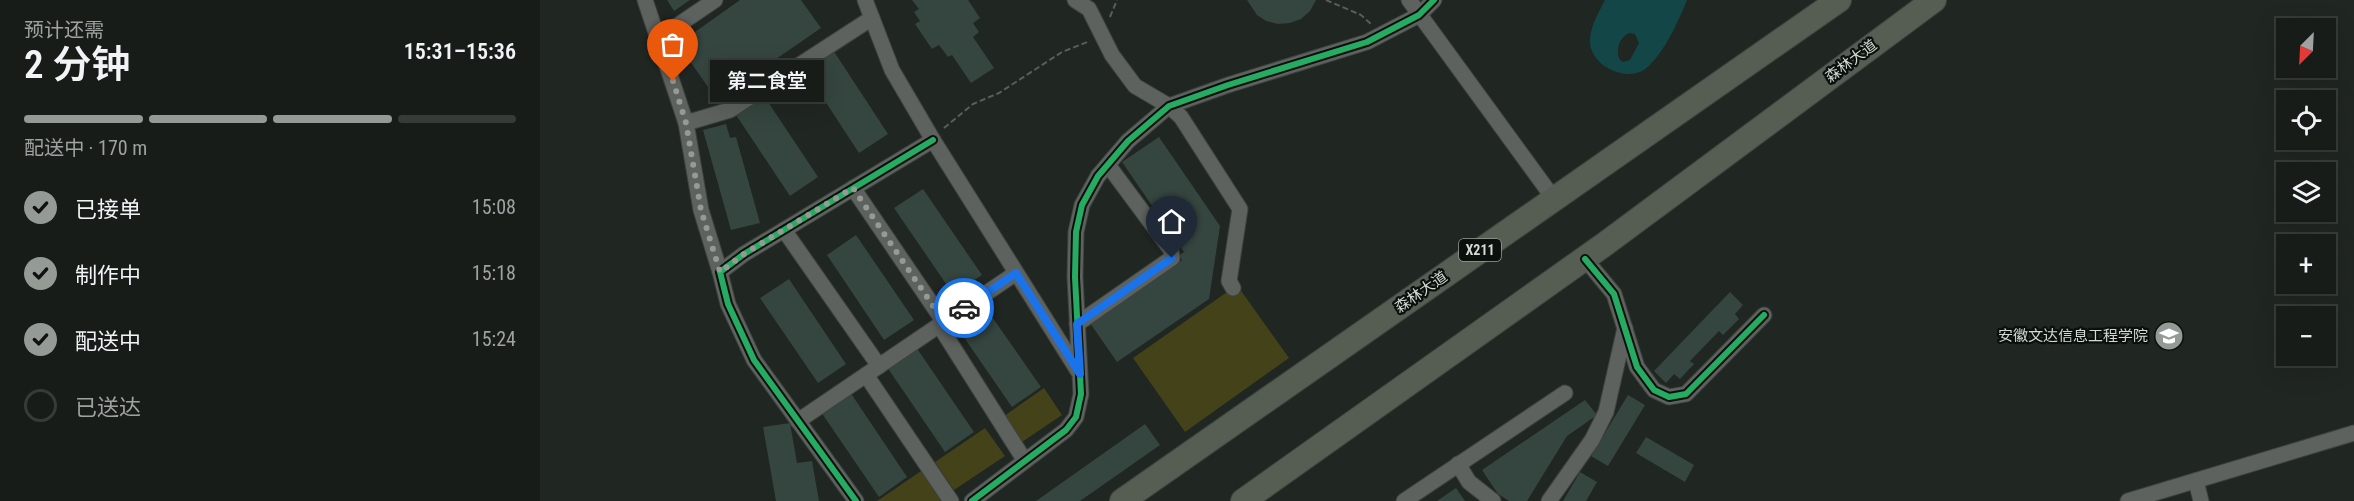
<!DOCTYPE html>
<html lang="zh">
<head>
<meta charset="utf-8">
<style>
	body { margin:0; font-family:"Roboto Condensed","Noto Sans SC",sans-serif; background:#212522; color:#f1f3f6; height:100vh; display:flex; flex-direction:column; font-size:22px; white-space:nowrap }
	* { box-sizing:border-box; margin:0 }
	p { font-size:20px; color:#9fa1a2 }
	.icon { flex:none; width:33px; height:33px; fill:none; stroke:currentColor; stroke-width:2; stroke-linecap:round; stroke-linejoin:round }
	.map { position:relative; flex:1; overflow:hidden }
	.panel { display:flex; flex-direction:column; background:#181c19; width:540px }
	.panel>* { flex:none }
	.needle { width:39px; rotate:204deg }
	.tools { position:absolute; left:1736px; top:18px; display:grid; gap:12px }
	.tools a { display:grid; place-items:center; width:60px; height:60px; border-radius:0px; background:#181c19; box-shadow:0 6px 24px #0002,0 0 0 2px #363a38; font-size:30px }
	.pin { position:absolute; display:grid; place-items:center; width:51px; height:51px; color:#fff; margin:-62px -26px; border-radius:50% 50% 50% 0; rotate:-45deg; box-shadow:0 0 6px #0007 }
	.pin .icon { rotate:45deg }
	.courier { position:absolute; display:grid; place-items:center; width:60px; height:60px; margin:-30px; border:4px solid #1a73e8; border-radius:50%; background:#fff; color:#222; box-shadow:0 2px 8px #0007 }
	.bubble { position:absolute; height:42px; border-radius:0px; background:#181c19; box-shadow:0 6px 24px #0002,0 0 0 2px #363a38; font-size:20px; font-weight:600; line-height:42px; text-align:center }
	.head em { font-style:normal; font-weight:600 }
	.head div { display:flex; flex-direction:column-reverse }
	.head { display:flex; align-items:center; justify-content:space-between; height:102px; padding:0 24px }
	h1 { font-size:39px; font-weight:600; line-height:45px }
	.bar { display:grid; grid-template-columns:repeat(4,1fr); gap:9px 6px; align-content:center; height:72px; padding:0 24px }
	.bar i { height:8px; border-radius:4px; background:#363a38 }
	.bar .current { background:#949b95 }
	.bar p { grid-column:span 4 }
	ol { padding:0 24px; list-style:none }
	li { display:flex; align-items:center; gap:18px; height:66px }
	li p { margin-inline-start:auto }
	li .icon { padding:6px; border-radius:50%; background:#949b95; color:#111; stroke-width:4 }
	li:last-child { color:#9fa1a2 }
	li i { width:33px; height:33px; border:3px solid #363a38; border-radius:50% }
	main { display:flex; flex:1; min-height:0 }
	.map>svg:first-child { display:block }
	.green { fill:#434219 }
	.water { fill:#134747; fill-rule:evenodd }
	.building { fill:#35453f }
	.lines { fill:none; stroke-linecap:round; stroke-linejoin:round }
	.street-casing { stroke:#3e433f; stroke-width:17 }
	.primary-casing { stroke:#3e433f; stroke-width:26 }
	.path { stroke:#5a5e5b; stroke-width:2; stroke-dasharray:6 3; stroke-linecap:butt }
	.street { stroke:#5e625f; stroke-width:15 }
	.primary { stroke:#565d53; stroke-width:24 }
	.cycleway-casing { stroke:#0b100c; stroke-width:10 }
	.cycleway { stroke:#26ab63; stroke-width:6 }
	.done { stroke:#949b95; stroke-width:6; stroke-dasharray:0 10.8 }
	.route { stroke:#1a73e8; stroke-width:8 }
	.labels { text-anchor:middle; stroke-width:4.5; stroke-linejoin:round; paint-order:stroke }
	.shield { fill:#0b100c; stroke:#969d97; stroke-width:1.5 }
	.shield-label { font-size:14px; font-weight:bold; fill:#d2dad3 }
	.street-label { font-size:15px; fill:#d2dad3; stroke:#0b100c }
	.poi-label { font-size:15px; fill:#d2dad3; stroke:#0b100c; text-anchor:end }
</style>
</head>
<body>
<main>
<section class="panel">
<div class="head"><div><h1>2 分钟</h1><p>预计还需</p></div><em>15:31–15:36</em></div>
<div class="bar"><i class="current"></i><i class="current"></i><i class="current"></i><i></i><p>配送中 · 170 m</p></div>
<ol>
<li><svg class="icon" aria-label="check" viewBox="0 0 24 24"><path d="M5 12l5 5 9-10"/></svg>已接单<p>15:08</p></li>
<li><svg class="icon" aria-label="check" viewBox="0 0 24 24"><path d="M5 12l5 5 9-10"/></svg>制作中<p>15:18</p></li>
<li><svg class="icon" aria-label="check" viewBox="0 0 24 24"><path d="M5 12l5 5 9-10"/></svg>配送中<p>15:24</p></li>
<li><i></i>已送达</li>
</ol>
</section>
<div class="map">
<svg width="1814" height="501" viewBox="0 0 1814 501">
	<rect width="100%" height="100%" fill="#202621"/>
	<g class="green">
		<path d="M697 285 749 358 645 432 593 358Z"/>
		<path d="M504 388 522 415 482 442 464 416Z"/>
		<path d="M445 428 465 456 414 490 395 462Z"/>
		<path d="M384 469 404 498 400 501H337Z"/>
	</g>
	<path class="water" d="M1065 0H1147C1139 20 1120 63 1100 72 1079 80 1048 62 1050 39 1051 25 1059 12 1065 0ZM1089 33 1095 34 1099 43 1090 60 1083 62 1080 60C1075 50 1079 38 1089 33Z"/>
	<g class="building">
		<path d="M127 0H150L134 11Z"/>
		<path d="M200 0H261L281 28 177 100 138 44Z"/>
		<path d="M372 0H428L440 18 433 23 439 32 433 37 454 68 431 83 412 55 408 57 399 45 392 49 375 24 380 21 374 12 379 9Z"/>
		<path d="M707 0H776L770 11 761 19 750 23 738 24 726 21 717 15Z"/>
		<path d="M291 47 348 134 319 153 262 66Z"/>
		<path d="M222 93 278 177 250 196 194 112Z"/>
		<path d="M186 124 190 138 196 137 220 223 191 230 163 130Z"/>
		<path d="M619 137 680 226 669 299 577 362 550 323 642 260 639 255 644 252 582 162Z"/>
		<path d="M383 189 442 275 413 294 354 208Z"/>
		<path d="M316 235 374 320 344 340 287 255Z"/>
		<path d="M249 279 306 364 278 383 220 298Z"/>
		<path d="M1190 292 1203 305 1195 314 1199 319 1183 335 1179 331 1150 361 1154 364 1140 379 1134 374 1126 383 1114 371Z"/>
		<path d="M443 304 501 387 472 407 414 323Z"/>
		<path d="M376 347 434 432 405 452 347 367Z"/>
		<path d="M310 392 367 477 339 497 281 412Z"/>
		<path d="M1088 395 1105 405 1068 466 1051 456Z"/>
		<path d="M1045 400 1057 415 1027 436 987 501H969L958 494 942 470Z"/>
		<path d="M250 423 257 463 272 461 279 501H236L223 427Z"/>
		<path d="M605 424 620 445 540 501H496Z"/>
		<path d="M1106 437 1154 465 1145 482 1096 453Z"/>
		<path d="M1040 472 1057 482 1046 501H1023Z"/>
		<path d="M916 488 925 501H897Z"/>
	</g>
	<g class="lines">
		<g class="street-casing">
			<g id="street">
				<path d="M105 0 146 123 161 210 180 272"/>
				<path d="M325 0 352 70 393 140 538 371"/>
				<path d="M535 0 549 9 572 55 595 86 629 106 641 117 700 209 689 281 693 288"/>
				<path d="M869 0 1014 199"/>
				<path d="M119 38 175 0"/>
				<path d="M146 123 190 110 332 18"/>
				<path d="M313 188 404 322"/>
				<path d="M244 230 339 366"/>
				<path d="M1045 259 1074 294 1097 367 1114 390 1129 397 1146 394 1224 315"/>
				<path d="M537 324 632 258 631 250 568 165"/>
				<path d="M399 325 485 461"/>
				<path d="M326 375 411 501"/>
				<path d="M258 421 476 273"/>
				<path d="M918 464 929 482 953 501"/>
				<path d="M1656 481 1661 501"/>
				<path d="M316 501 214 360 188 304 180 272 204 254 393 140"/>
				<path d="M432 501 526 430 536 417 541 394 535 277 536 232 542 205 558 176 588 141 629 106 688 85 827 42 879 15 894 0"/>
				<path d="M864 501 1025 393"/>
				<path d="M1009 501 1052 440 1066 412 1085 328"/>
				<path d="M1588 501 1814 433"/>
			</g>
		</g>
		<g class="primary-casing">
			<g id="primary">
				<path d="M582 501 1299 0"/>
				<path d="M703 501 1065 244 1394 0"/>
			</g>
		</g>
		<g class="path">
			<path d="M786 0 821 15 831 24"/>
			<path d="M570 17 577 0"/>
			<path d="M404 128 433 104 459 93 522 52 550 41"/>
		</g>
		<use href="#street" class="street"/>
		<use href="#primary" class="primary"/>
		<g class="cycleway-casing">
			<g id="cycleway">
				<path d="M1045 259 1074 294 1097 367 1114 390 1129 397 1146 394 1224 315"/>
				<path d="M316 501 214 360 188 304 180 272 204 254 393 140"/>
				<path d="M432 501 526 430 536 417 541 394 535 277 536 232 542 205 558 176 588 141 629 106 688 85 827 42 879 15 894 0"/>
			</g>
		</g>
		<use href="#cycleway" class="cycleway"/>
	</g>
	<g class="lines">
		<path class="done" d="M133 81 146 123 161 210 180 272 204 254 313 188 404 322 424 308"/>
		<path class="route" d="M424 308 476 273 540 374 537 324 632 258"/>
	</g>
	<defs>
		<g id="university-disc" transform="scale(1.5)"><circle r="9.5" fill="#949b95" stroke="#0b100c"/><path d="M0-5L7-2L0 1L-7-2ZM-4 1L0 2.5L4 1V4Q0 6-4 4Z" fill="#fff"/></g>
	</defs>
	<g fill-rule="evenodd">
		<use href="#university-disc" x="1629" y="336"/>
	</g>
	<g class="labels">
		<rect class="shield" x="919" y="239" width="42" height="22" rx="4.5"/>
		<g class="shield-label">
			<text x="940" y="255">X211</text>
		</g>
		<g class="street-label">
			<text transform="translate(1311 61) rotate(-37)" y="5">森林大道</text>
			<text transform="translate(881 292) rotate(-35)" y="5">森林大道</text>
		</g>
		<g class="poi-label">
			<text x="1608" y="341">安徽文达信息工程学院</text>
		</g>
	</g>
</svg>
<div class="tools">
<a><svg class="needle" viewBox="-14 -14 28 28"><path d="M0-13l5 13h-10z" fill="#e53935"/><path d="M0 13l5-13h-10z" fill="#9fa1a2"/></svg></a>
<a><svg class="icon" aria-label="locate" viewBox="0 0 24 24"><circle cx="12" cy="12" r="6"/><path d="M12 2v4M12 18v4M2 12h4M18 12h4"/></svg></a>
<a><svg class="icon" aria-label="layers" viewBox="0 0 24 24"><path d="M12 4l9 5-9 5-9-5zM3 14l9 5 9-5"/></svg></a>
<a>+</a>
<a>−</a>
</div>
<div class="pin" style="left:133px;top:81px;background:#ea580c"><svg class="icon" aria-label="bag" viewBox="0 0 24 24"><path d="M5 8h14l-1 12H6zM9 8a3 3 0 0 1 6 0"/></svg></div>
<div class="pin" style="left:632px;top:258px;background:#1f2937"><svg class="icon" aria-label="home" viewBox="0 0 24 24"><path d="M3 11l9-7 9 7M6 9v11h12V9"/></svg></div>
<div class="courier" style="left:424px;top:308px"><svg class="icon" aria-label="car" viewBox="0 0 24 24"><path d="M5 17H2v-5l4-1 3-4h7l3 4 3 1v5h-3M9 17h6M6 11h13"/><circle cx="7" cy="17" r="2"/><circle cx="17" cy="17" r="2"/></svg></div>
<div class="bubble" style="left:170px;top:60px;width:114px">第二食堂</div>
</div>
</main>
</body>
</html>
